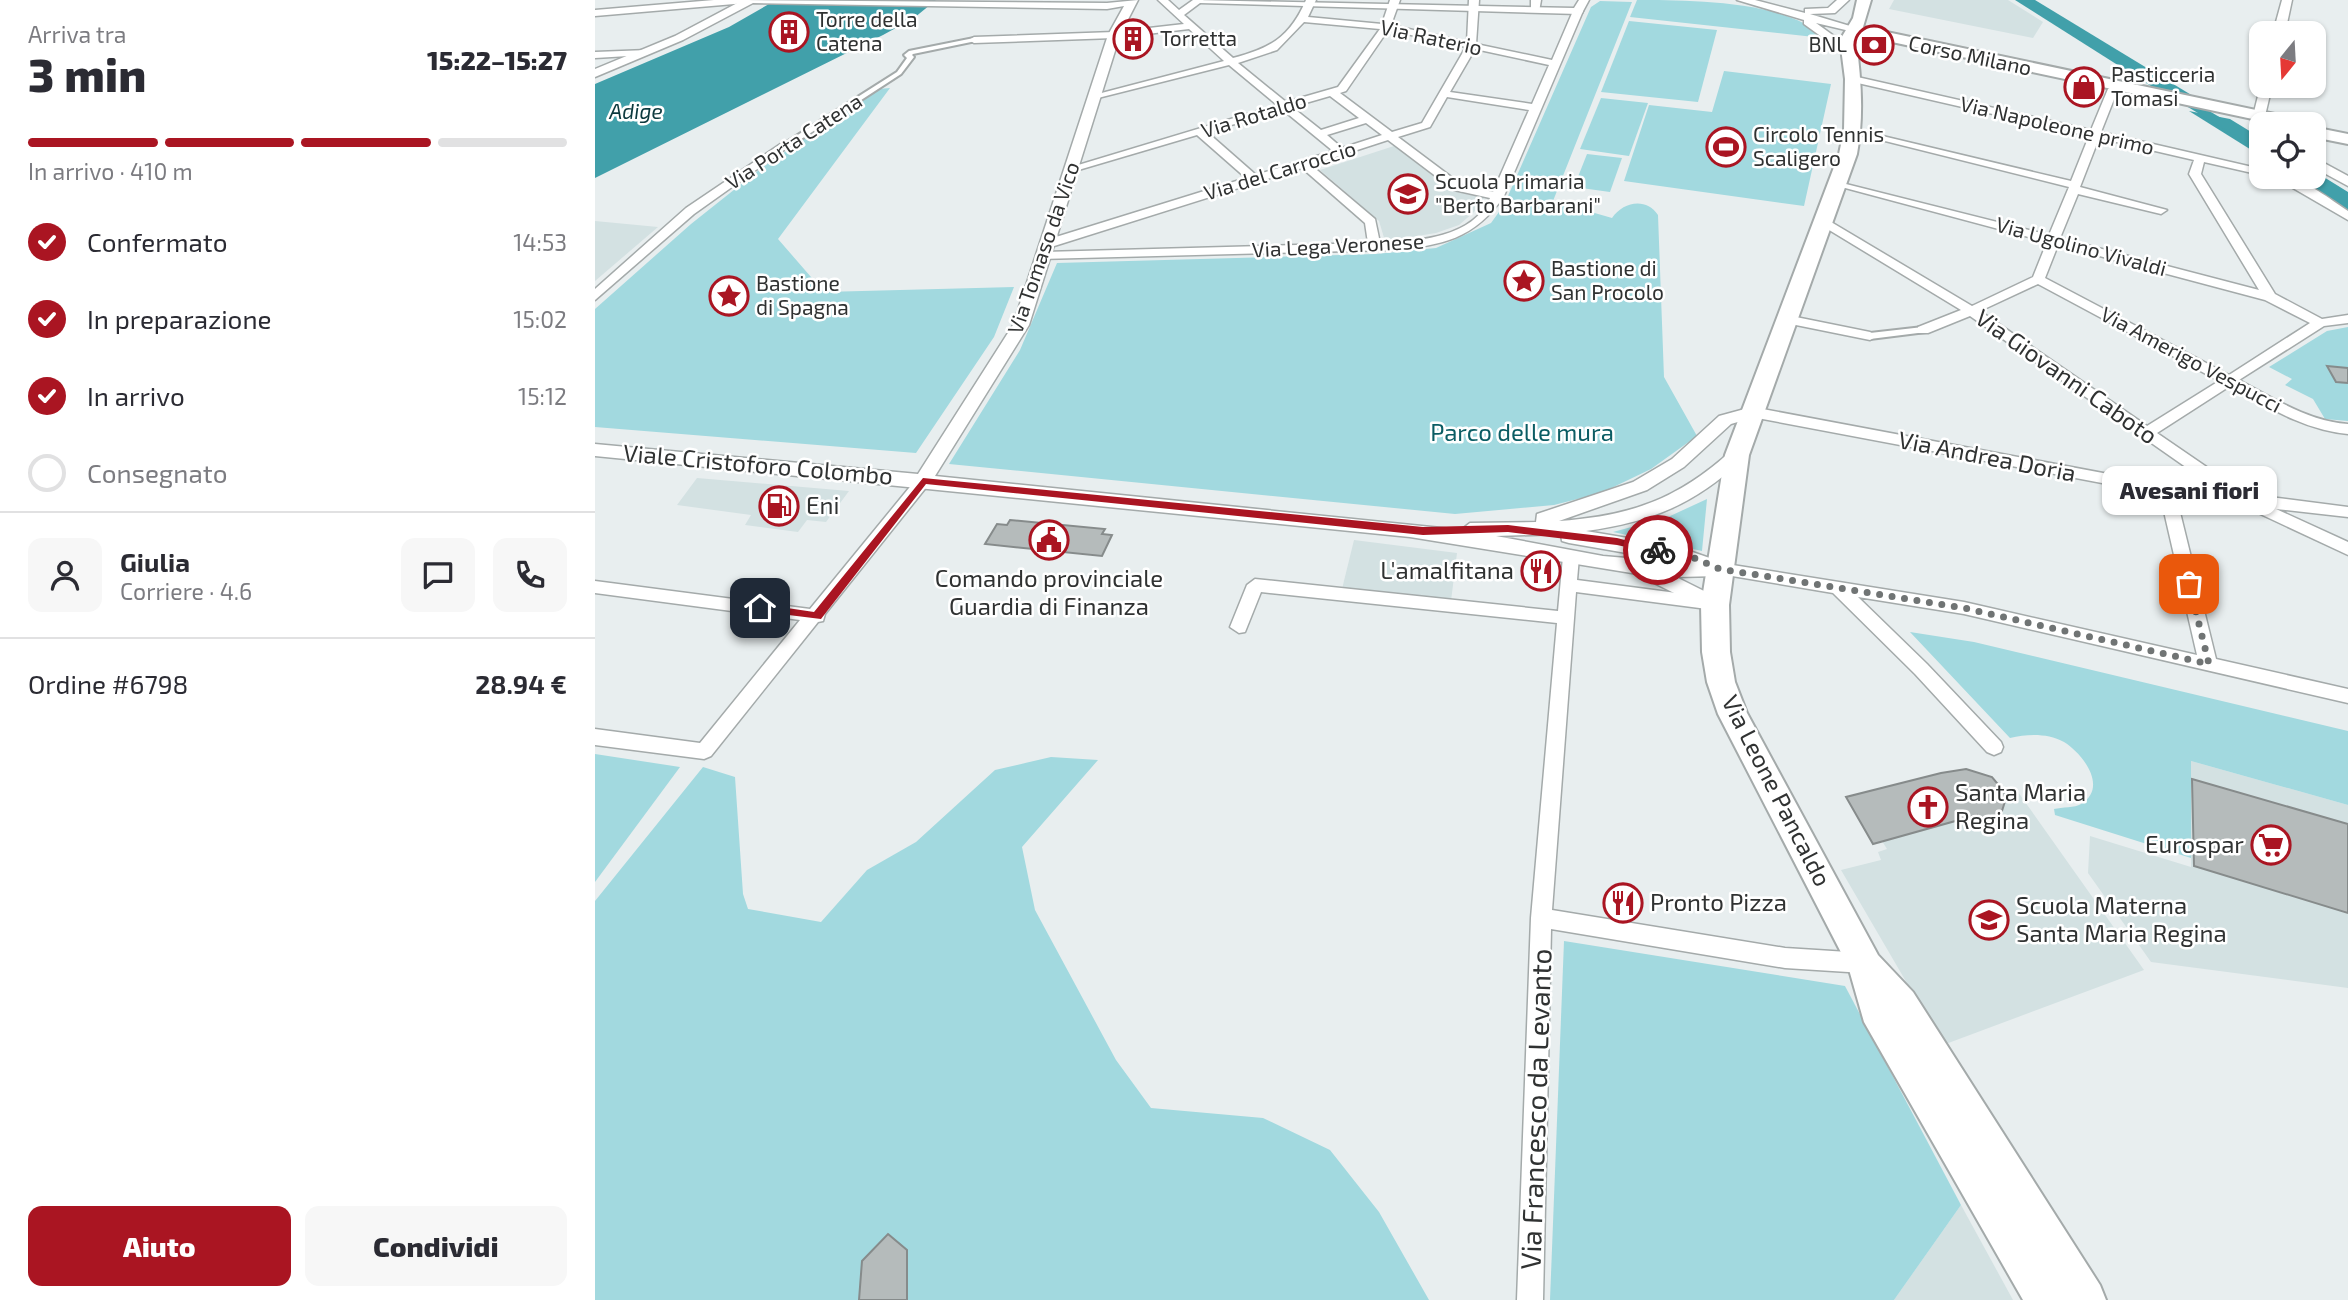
<!DOCTYPE html>
<html lang="it">
<head>
<meta charset="utf-8">
<style>
	body { margin:0; font-family:"Exo 2",sans-serif; background:#f7f7f7; color:#2b2b33; height:100vh; display:flex; flex-direction:column; font-size:26px; white-space:nowrap }
	* { box-sizing:border-box; margin:0 }
	p { font-size:23px; color:#7c7c81 }
	.icon { flex:none; width:38px; height:38px; fill:none; stroke:currentColor; stroke-width:2; stroke-linecap:round; stroke-linejoin:round }
	.map { position:relative; flex:1; overflow:hidden }
	.sheet { display:flex; flex-direction:column; background:#fff; width:595px }
	.sheet>* { flex:none }
	.needle { width:46px; rotate:198deg }
	.tools { position:absolute; left:1654px; top:21px; display:grid; gap:14px }
	.tools a { display:grid; place-items:center; width:77px; height:77px; border-radius:14px; background:#fff; box-shadow:0 2px 5px #0004; font-size:35px }
	.pin { position:absolute; display:grid; place-items:center; width:60px; height:60px; color:#fff; margin:-30px; border-radius:14px; box-shadow:0 4px 10px #0006 }
	.courier { position:absolute; display:grid; place-items:center; width:70px; height:70px; margin:-35px; border:5px solid #aa1522; border-radius:50%; background:#fff; color:#222; box-shadow:0 2px 9px #0007 }
	.bubble { position:absolute; height:49px; border-radius:14px; background:#fff; box-shadow:0 2px 5px #0004; font-size:23px; font-weight:800; line-height:49px; text-align:center }
	.overview em { font-style:normal; font-weight:800 }
	.overview div { display:flex; flex-direction:column-reverse }
	.overview { display:flex; align-items:center; justify-content:space-between; height:119px; padding:0 28px }
	h1 { font-size:46px; font-weight:800; line-height:52px }
	.bar { display:grid; grid-template-columns:repeat(4,1fr); gap:10px 7px; align-content:center; height:84px; padding:0 28px }
	.bar i { height:9px; border-radius:5px; background:#e1e1e2 }
	.bar .active { background:#aa1522 }
	.bar p { grid-column:span 4 }
	.line { display:flex; align-items:center; gap:18px; padding:0 28px; border-top:2px solid #e1e1e2 }
	.line div { flex:1 }
	.round { display:grid; place-items:center; flex:none; width:74px; height:74px; border-radius:14px; background:#f7f7f7 }
	ol { padding:0 28px; list-style:none }
	li { display:flex; align-items:center; gap:21px; height:77px }
	li p { margin-inline-start:auto }
	li .icon { padding:7px; border-radius:50%; background:#aa1522; color:#fff; stroke-width:4 }
	li:last-child { color:#7c7c81 }
	li i { width:38px; height:38px; border:4px solid #e1e1e2; border-radius:50% }
	.action { display:flex; gap:14px; margin-top:auto; padding:14px 28px }
	.action a { flex:1; height:80px; border-radius:14px; background:#aa1522; color:#fff; font-size:28px; font-weight:800; line-height:80px; text-align:center }
	.action a+a { background:#f7f7f7; color:#2b2b33 }
	main { display:flex; flex:1; min-height:0 }
	.map>svg:first-child { display:block }
	.built { fill:#d3e1e2 }
	.green { fill:#a2d9df }
	.water { fill:#41a0aa }
	.lines { fill:none; stroke-linecap:round; stroke-linejoin:round }
	.canal { fill:#41a0aa; fill-rule:evenodd }
	.building { fill:#b5bbbb; stroke:#868b8b; stroke-width:2 }
	.pedestrian-casing { stroke:#a4aaaa; stroke-width:4 }
	.minor-casing { stroke:#a4aaaa; stroke-width:3 }
	.tertiary-casing { stroke:#a4aaaa; stroke-width:3 }
	.primary-casing { stroke:#a4aaaa; stroke-width:4 }
	.pedestrian { fill:#fff; fill-rule:evenodd }
	.minor { fill:#fff; fill-rule:evenodd }
	.tertiary { fill:#fff; fill-rule:evenodd }
	.primary { fill:#fff; fill-rule:evenodd }
	.route { fill:#aa1522 }
	.done { stroke:#707474; stroke-width:7; stroke-dasharray:0 12.6 }
	.labels { text-anchor:middle; stroke-width:5; stroke-linejoin:round; paint-order:stroke }
	.far-poi-label { font-size:21px; fill:#303232; stroke:#fff; text-anchor:start }
	.far-street-label { font-size:21px; fill:#303232; stroke:#fff }
	.far-water-label { font-size:21px; font-style:italic; fill:#0c393e; stroke:#fff }
	.street-label { font-size:24px; fill:#303232; stroke:#fff }
	.park-label { font-size:24px; fill:#0b5d64; stroke:#fff }
	.poi-label { font-size:24px; fill:#303232; stroke:#fff; text-anchor:start }
	.near-street-label { font-size:28px; fill:#303232; stroke:#fff }
</style>
</head>
<body>
<main>
<section class="sheet">
<div class="overview"><div><h1>3 min</h1><p>Arriva tra</p></div><em>15:22–15:27</em></div>
<div class="bar"><i class="active"></i><i class="active"></i><i class="active"></i><i></i><p>In arrivo · 410 m</p></div>
<ol>
<li><svg class="icon" aria-label="check" viewBox="0 0 24 24"><path d="M5 12l5 5 9-10"/></svg>Confermato<p>14:53</p></li>
<li><svg class="icon" aria-label="check" viewBox="0 0 24 24"><path d="M5 12l5 5 9-10"/></svg>In preparazione<p>15:02</p></li>
<li><svg class="icon" aria-label="check" viewBox="0 0 24 24"><path d="M5 12l5 5 9-10"/></svg>In arrivo<p>15:12</p></li>
<li><i></i>Consegnato</li>
</ol>
<div class="line" style="height:126px"><a class="round"><svg class="icon" aria-label="person" viewBox="0 0 24 24"><circle cx="12" cy="8" r="4"/><path d="M4 21q1-7 8-7t8 7"/></svg></a><div><b>Giulia</b><p>Corriere · 4.6</p></div><a class="round"><svg class="icon" aria-label="chat" viewBox="0 0 24 24"><path d="M4 5h16v11H9l-5 4z"/></svg></a><a class="round"><svg class="icon" aria-label="phone" viewBox="0 0 24 24"><path d="M5 4h4l2 5-3 2q2 4 5 5l2-3 5 2v4C11 20 4 13 5 4z"/></svg></a></div>
<div class="line" style="height:91px"><div>Ordine #6798</div><b>28.94 €</b></div>
<div class="action"><a>Aiuto</a><a>Condividi</a></div>
</section>
<div class="map">
<svg width="1753" height="1300" viewBox="0 0 1753 1300">
	<rect width="100%" height="100%" fill="#e8eeef"/>
	<g class="built">
		<path d="M1299 0H1413L1448 22 1438 38 1294 9Z"/>
		<path d="M799 146 858 191 889 198 879 212 864 225 841 233 790 241 784 221 725 170Z"/>
		<path d="M0 221 63 227 0 281Z"/>
		<path d="M102 478 254 491 231 522 212 520 203 532 150 525 156 515 82 505Z"/>
		<path d="M759 540 862 553 856 601 747 589Z"/>
		<path d="M1596 761 1753 805V988L1556 962 1493 873 1495 836 1596 867Z"/>
		<path d="M1423 792 1549 970 1348 1045 1246 870 1286 860 1283 852 1292 849 1287 841 1382 815 1388 822 1398 818 1407 811 1412 795Z"/>
		<path d="M1366 1205 1418 1300H1299Z"/>
	</g>
	<g class="green">
		<path d="M1042 0C1089 0 1196 0 1228 38L1035 17Z"/>
		<path d="M1005 1 1037 2 958 201 1017 218C1028 202 1051 197 1063 215L1069 377 1102 436 1056 469 1006 493 959 505 860 514 354 464 425 350 462 263 781 254 841 248 896 223 909 205 996 7Z"/>
		<path d="M1034 21 1122 30 1103 102 1006 92Z"/>
		<path d="M1129 71 1236 84 1209 206 1029 181 1054 105 1117 112Z"/>
		<path d="M295 88 183 239 229 292 419 287 399 337 321 453 0 427V309L96 224 169 166 283 89Z"/>
		<path d="M1006 98 1053 103 1034 156 985 149Z"/>
		<path d="M992 154 1027 158 1015 192 979 187Z"/>
		<path d="M1753 327V421L1730 419 1718 399 1690 385 1697 379 1674 367 1732 331Z"/>
		<path d="M1112 499 1107 551 1018 532 1073 517Z"/>
		<path d="M1315 632 1379 642 1753 731V805L1596 761V858L1460 815 1459 809C1467 807 1480 808 1486 804 1514 787 1487 753 1469 742 1452 733 1433 734 1415 738Z"/>
		<path d="M0 754 85 767 0 882Z"/>
		<path d="M456 757 503 760 427 847 440 910 521 1060 556 1108 668 1118 735 1150 784 1212 834 1300H0V901L108 767 140 777 148 894 153 909 226 922 272 870 321 842 400 770Z"/>
		<path d="M969 941 1250 986 1366 1205 1299 1300H955Z"/>
	</g>
	<g class="water">
		<path d="M181 0H341L319 18 288 35 0 178V84L134 27Z"/>
		<path d="M1420 0H1440L1598 96 1559 88Z"/>
		<path d="M1594 111 1635 119 1666 138V156Z"/>
		<path d="M1719 171 1753 192V211L1698 177H1718Z"/>
	</g>
	<g class="lines">
		<path class="canal" d="M1573 91H1581L1666 142V151L1573 95Z"/>
	</g>
	<g class="building">
		<path d="M1732 366 1753 368V383L1741 382Z"/>
		<path d="M415 520 510 529 507 534 517 535 507 556 390 544 402 524 412 525Z"/>
		<path d="M1371 769 1397 777 1412 795 1407 811 1398 818 1387 822 1382 815 1278 844 1251 797 1346 773Z"/>
		<path d="M1597 779 1753 824V913L1599 866Z"/>
		<path d="M293 1234 312 1250V1300H264L267 1261Z"/>
	</g>
	<g class="lines">
		<g class="pedestrian-casing">
			<g id="pedestrian">
				<path d="M379 38 382 40 381 41 318 54 317 55 319 57 306 74 194 147 187 145 302 72 312 58 309 55 314 51Z"/>
				<path d="M1328 327 1331 328V332L1275 339 1270 336 1275 333Z"/>
			</g>
		</g>
		<g class="minor-casing">
			<g id="minor">
				<path d="M119 0H156L151 3 0 16V10Z"/>
				<path d="M563 0H573L584 10 598 0H609L589 15 638 58C676 48 695 37 711 0H721L713 17 787 24 795 0H805L796 25 872 42 874 0H884L881 44 957 60 978 11 983 8 988 11 909 196C880 239 846 246 796 250L445 259V253L449 252 773 243 770 223 707 168 456 247H448V241L651 178 602 135 480 171 470 169 682 105 634 65 495 100V96L629 61 594 29 519 38 379 43 374 40 379 37 519 32 589 24ZM709 22 785 29 743 87 691 102 643 63 682 50ZM793 30 871 47 827 123 797 132 745 93 751 91ZM880 49 954 65 937 104 855 92ZM735 96 764 118 726 130 697 107ZM852 97 934 110 898 192 867 185 803 137 835 127ZM688 110 738 151 661 175 612 132ZM771 123 787 135 747 148 732 135ZM793 140 859 190 895 198C878 238 823 241 785 243L780 219 716 165Z"/>
				<path d="M936 0H946L944 12 936 10Z"/>
				<path d="M53 50V54L50 55 0 58V52Z"/>
				<path d="M1258 76 1496 130 1513 89 1518 86 1523 89 1506 132 1666 169V175L1609 162 1606 174 1680 294 1727 319 1753 315V323L1729 326 1644 380C1680 399 1713 421 1753 424V434C1709 430 1673 407 1635 386L1562 433 1651 494 1753 507V517L1681 509 1753 542V555L1644 504 1581 496 1621 659 1753 689V703L1369 614 1263 597 1332 664 1406 742 1408 747 1406 752 1399 755 1392 752 1320 674 1238 593 1119 573 1117 569 1125 563 1369 602 1602 655 1565 494 1157 417 1150 412 1157 407 1572 485 1625 491 1375 316 1333 333H1323V327L1366 310 1221 222 1231 219 1377 306 1438 277 1452 242 1239 185V181L1454 235 1474 187 1254 132V128L1476 181 1494 136 1254 81V77ZM1504 138 1599 160 1594 174 1664 290 1465 238 1483 194 1566 214 1572 210 1485 187ZM1463 245 1670 300 1715 323 1634 375 1450 278ZM1443 284 1624 381 1552 426 1385 311Z"/>
				<path d="M187 143 196 145 99 214 0 300V289L91 208Z"/>
				<path d="M1679 177C1707 176 1730 196 1753 211V220Z"/>
				<path d="M1191 315 1275 332 1282 336 1275 340 1186 322 1184 319Z"/>
				<path d="M328 476 333 477 336 481 333 485 230 614 228 621 223 622 116 756 109 759 0 745V729L105 743 205 620 0 593V581L215 609 323 477Z"/>
				<path d="M976 551 984 557 982 580 1120 598 1128 604 1120 610 981 592 957 910 1190 948 1269 953 1277 956 1280 963 1277 970 1269 973 1190 968 956 929 948 1300H922L936 918 962 623 666 592 650 632 644 633 635 627 652 585 660 579 963 611 968 557Z"/>
			</g>
		</g>
		<g class="tertiary-casing">
			<g id="tertiary">
				<path d="M148 0 512 3 543 0 525 35 434 325 340 476 866 530 875 523 941 522 942 514 1038 482 1077 459 1124 416 1157 407 1166 412 1163 416 1136 424 1089 467 1052 490 964 521C1036 516 1083 499 1136 451H1148L1151 455 1148 459C1100 504 1057 522 991 531L1080 546 1132 564 1135 569 1125 576 1081 577 1127 600 1130 605 1127 610H1113L1051 579 1049 575 815 537 0 456V444L323 474 418 325 513 35 529 6 512 9 158 3 88 40 0 77V69L80 36ZM966 534 967 541 974 543 1089 563 1008 556 901 536Z"/>
				<path d="M600 0 979 8 984 0H994L987 13 983 14 605 3Z"/>
				<path d="M1142 0H1160L1210 13V9L1233 8 1242 0H1254L1240 13 1215 14 1265 29 1259 32 1221 23 1239 36 1257 41 1259 43 1253 46 1231 40 1209 24V20Z"/>
				<path d="M1687 0H1697L1690 33H1678Z"/>
				<path d="M1666 84 1677 86 1669 120 1671 124H1666V131L1661 130 1657 120Z"/>
				<path d="M1718 157 1753 176V186L1718 167Z"/>
			</g>
		</g>
		<g class="primary-casing">
			<g id="primary">
				<path d="M1262 0H1276L1268 27 1704 119 1713 124H1681L1264 35 1261 40C1266 78 1269 116 1262 154L1154 455 1134 605 1135 652 1140 682 1152 713 1283 955 1318 992 1505 1285 1511 1300H1428L1269 1022 1253 966 1123 714 1112 682 1107 652 1106 605 1130 455 1244 154 1249 130 1250 79 1245 40 1258 18Z"/>
				<path d="M1718 127 1753 134V144L1718 137Z"/>
			</g>
		</g>
		<use href="#pedestrian" class="pedestrian"/>
		<use href="#minor" class="minor"/>
		<use href="#tertiary" class="tertiary"/>
		<use href="#primary" class="primary"/>
	</g>
	<path class="route" d="M328 478 828 527 913 525 1022 538 1068 550 1063 554 1022 545 913 532 828 535 331 484 226 619 161 611V605L165 604 219 612Z"/>
	<g class="lines">
		<path class="done" d="M1063 550 1097 557 1125 569 1369 608 1614 664 1594 584"/>
	</g>
	<defs>
		<g id="building-ring" transform="scale(2.0125)"><circle r="9.5" fill="#fff" stroke="#aa1522" stroke-width="1.5"/><path d="M-4-6H4V6H1V3H-1V6H-4ZM-2.5-4.3h1.7v1.8h-1.7ZM.8-4.3h1.7v1.8H.8ZM-2.5-1h1.7V.8h-1.7ZM.8-1h1.7V.8H.8Z" fill="#aa1522"/></g>
		<g id="bank-ring" transform="scale(2.0125)"><circle r="9.5" fill="#fff" stroke="#aa1522" stroke-width="1.5"/><path d="M-6-4H6V4H-6ZM0-2.3a2.3 2.3 0 1 0 0 4.6a2.3 2.3 0 1 0 0-4.6Z" fill="#aa1522"/></g>
		<g id="shop-ring" transform="scale(2.0125)"><circle r="9.5" fill="#fff" stroke="#aa1522" stroke-width="1.5"/><path d="M-5-2.5h2.3a2.7 3.5 0 0 1 5.4 0H5L5.5 6h-11ZM-1.5-2.5h3a1.5 2.3 0 0 0-3 0Z" fill="#aa1522"/></g>
		<g id="stadium-ring" transform="scale(2.0125)"><circle r="9.5" fill="#fff" stroke="#aa1522" stroke-width="1.5"/><path d="M0-5a6.5 5 0 1 0 0 10a6.5 5 0 1 0 0-10ZM-3.5-1.8h7v3.6h-7Z" fill="#aa1522"/></g>
		<g id="school-ring" transform="scale(2.0125)"><circle r="9.5" fill="#fff" stroke="#aa1522" stroke-width="1.5"/><path d="M0-5L7-2L0 1L-7-2ZM-4 1L0 2.5L4 1V4Q0 6-4 4Z" fill="#aa1522"/></g>
		<g id="sight-ring" transform="scale(2.0125)"><circle r="9.5" fill="#fff" stroke="#aa1522" stroke-width="1.5"/><path d="M0-6L1.8-2.2L6-1.7L2.9 1.2L3.7 5.4L0 3.3L-3.7 5.4L-2.9 1.2L-6-1.7L-1.8-2.2Z" fill="#aa1522"/></g>
		<g id="fuel-ring" transform="scale(2.0125)"><circle r="9.5" fill="#fff" stroke="#aa1522" stroke-width="1.5"/><path d="M-5.5-6h7V0h2V4h1.3V-2.5L3-4.5l.8-.8L6-3V5H2.5V1h-1V6h-7ZM-4.2-4.7v3.2H.2V-4.7Z" fill="#aa1522"/></g>
		<g id="civic-ring" transform="scale(2.0125)"><circle r="9.5" fill="#fff" stroke="#aa1522" stroke-width="1.5"/><path d="M-.6-6.5H3V-4.5H.6V-3L4-1V1h2V6H-6V1h2V-1L-.6-3ZM-1.2 2.5V6h2.4V2.5Z" fill="#aa1522"/></g>
		<g id="restaurant-ring" transform="scale(2.0125)"><circle r="9.5" fill="#fff" stroke="#aa1522" stroke-width="1.5"/><path d="M-5-6h1v4h1v-4h1v4h1v-4h1v5L-1.5 .5V6h-2V.5L-5-1ZM5-6V6H3V1.5H1.5Q1.5-4 5-6Z" fill="#aa1522"/></g>
		<g id="church-ring" transform="scale(2.0125)"><circle r="9.5" fill="#fff" stroke="#aa1522" stroke-width="1.5"/><path d="M-1.2-6h2.4v3.5h3.3v2.4h-3.3V6h-2.4V-.1h-3.3v-2.4h3.3Z" fill="#aa1522"/></g>
		<g id="supermarket-ring" transform="scale(2.0125)"><circle r="9.5" fill="#fff" stroke="#aa1522" stroke-width="1.5"/><path d="M-6-5.5h2.5l.6 2H6L4.5 2H-2.5L-4.4-4H-6ZM-1.5 3.2a1.3 1.3 0 1 0 .1 0ZM3 3.2a1.3 1.3 0 1 0 .1 0Z" fill="#aa1522"/></g>
	</defs>
	<g fill-rule="evenodd">
		<use href="#building-ring" x="194" y="32"/>
		<use href="#building-ring" x="538" y="39"/>
		<use href="#bank-ring" x="1279" y="45"/>
		<use href="#shop-ring" x="1489" y="87"/>
		<use href="#stadium-ring" x="1131" y="147"/>
		<use href="#school-ring" x="813" y="194"/>
		<use href="#sight-ring" x="929" y="281"/>
		<use href="#sight-ring" x="134" y="296"/>
		<use href="#fuel-ring" x="184" y="506"/>
		<use href="#civic-ring" x="454" y="540"/>
		<use href="#restaurant-ring" x="946" y="571"/>
		<use href="#church-ring" x="1333" y="807"/>
		<use href="#supermarket-ring" x="1676" y="845"/>
		<use href="#restaurant-ring" x="1028" y="903"/>
		<use href="#school-ring" x="1394" y="920"/>
	</g>
	<g class="labels">
		<g class="far-poi-label">
			<text x="221" y="27">Torre della<tspan x="221" dy="24">Catena</tspan></text>
			<text x="565" y="46">Torretta</text>
			<text x="1252" y="52" text-anchor="end">BNL</text>
			<text x="1516" y="82">Pasticceria<tspan x="1516" dy="24">Tomasi</tspan></text>
			<text x="1158" y="142">Circolo Tennis<tspan x="1158" dy="24">Scaligero</tspan></text>
			<text x="840" y="189">Scuola Primaria<tspan x="840" dy="24">"Berto Barbarani"</tspan></text>
			<text x="956" y="276">Bastione di<tspan x="956" dy="24">San Procolo</tspan></text>
			<text x="161" y="291">Bastione<tspan x="161" dy="24">di Spagna</tspan></text>
		</g>
		<g class="far-street-label">
			<text transform="translate(836 38) rotate(12)" y="7">Via Raterio</text>
			<text transform="translate(1375 56) rotate(12)" y="7">Corso Milano</text>
			<text transform="translate(659 116) rotate(-17)" y="7">Via Rotaldo</text>
			<text transform="translate(1462 126) rotate(13)" y="7">Via Napoleone primo</text>
			<text transform="translate(199 142) rotate(-33)" y="7">Via Porta Catena</text>
			<text transform="translate(685 171) rotate(-17)" y="7">Via del Carroccio</text>
			<text transform="translate(743 246) rotate(-3)" y="7">Via Lega Veronese</text>
			<text transform="translate(1486 247) rotate(15)" y="7">Via Ugolino Vivaldi</text>
			<text transform="translate(449 248) rotate(-71)" y="7">Via Tomaso da Vico</text>
			<text transform="translate(1596 360) rotate(28)" y="7">Via Amerigo Vespucci</text>
		</g>
		<g class="far-water-label">
			<text x="41" y="119">Adige</text>
		</g>
		<g class="street-label">
			<text transform="translate(1471 377) rotate(35)" y="8">Via Giovanni Caboto</text>
			<text transform="translate(1392 457) rotate(11)" y="8">Via Andrea Doria</text>
			<text transform="translate(163 465) rotate(5)" y="8">Viale Cristoforo Colombo</text>
			<text transform="translate(1181 791) rotate(63)" y="8">Via Leone Pancaldo</text>
		</g>
		<g class="park-label">
			<text x="927" y="441">Parco delle mura</text>
		</g>
		<g class="poi-label">
			<text x="211" y="514">Eni</text>
			<text x="919" y="579" text-anchor="end">L'amalfitana</text>
			<text x="454" y="587" text-anchor="middle">Comando provinciale<tspan x="454" dy="28">Guardia di Finanza</tspan></text>
			<text x="1360" y="801">Santa Maria<tspan x="1360" dy="28">Regina</tspan></text>
			<text x="1649" y="853" text-anchor="end">Eurospar</text>
			<text x="1055" y="911">Pronto Pizza</text>
			<text x="1421" y="914">Scuola Materna<tspan x="1421" dy="28">Santa Maria Regina</tspan></text>
		</g>
		<g class="near-street-label">
			<text transform="translate(941 1109) rotate(-88)" y="10">Via Francesco da Levanto</text>
		</g>
	</g>
</svg>
<div class="tools">
<a><svg class="needle" viewBox="-14 -14 28 28"><path d="M0-13l5 13h-10z" fill="#e53935"/><path d="M0 13l5-13h-10z" fill="#7c7c81"/></svg></a>
<a><svg class="icon" aria-label="locate" viewBox="0 0 24 24"><circle cx="12" cy="12" r="6"/><path d="M12 2v4M12 18v4M2 12h4M18 12h4"/></svg></a>
</div>
<div class="pin" style="left:1594px;top:584px;background:#ea580c"><svg class="icon" aria-label="bag" viewBox="0 0 24 24"><path d="M5 8h14l-1 12H6zM9 8a3 3 0 0 1 6 0"/></svg></div>
<div class="pin" style="left:165px;top:608px;background:#1f2937"><svg class="icon" aria-label="home" viewBox="0 0 24 24"><path d="M3 11l9-7 9 7M6 9v11h12V9"/></svg></div>
<div class="courier" style="left:1063px;top:550px"><svg class="icon" aria-label="bike" viewBox="0 0 24 24"><circle cx="6" cy="16" r="4"/><circle cx="18" cy="16" r="4"/><path d="M6 16l4-8h5l3 8M10 8l3 8H6M13 5h3"/></svg></div>
<div class="bubble" style="left:1507px;top:466px;width:175px">Avesani fiori</div>
</div>
</main>
</body>
</html>
